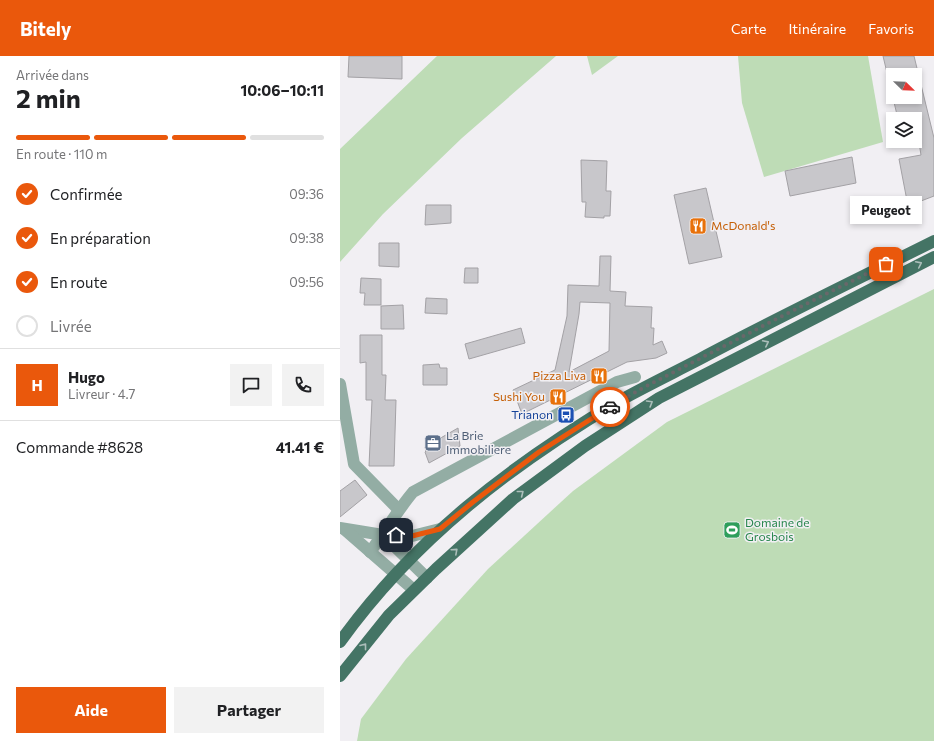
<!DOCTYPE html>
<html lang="fr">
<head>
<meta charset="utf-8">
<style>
	body { margin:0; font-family:Commissioner,sans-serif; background:#f2f2f2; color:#202124; height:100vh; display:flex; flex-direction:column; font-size:15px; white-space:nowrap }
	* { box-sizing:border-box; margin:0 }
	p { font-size:13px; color:#757577 }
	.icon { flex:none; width:22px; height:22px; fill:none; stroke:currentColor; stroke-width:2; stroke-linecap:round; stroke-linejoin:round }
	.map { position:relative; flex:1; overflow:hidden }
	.drawer { display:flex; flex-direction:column; background:#fff; width:340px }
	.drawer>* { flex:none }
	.needle { width:26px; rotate:113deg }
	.tools { position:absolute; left:546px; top:12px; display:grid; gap:8px }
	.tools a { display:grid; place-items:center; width:36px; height:36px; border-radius:0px; background:#fff; box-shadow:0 2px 6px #0003; font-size:20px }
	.pin { position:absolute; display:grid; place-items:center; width:34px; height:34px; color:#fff; margin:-17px; border-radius:8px; box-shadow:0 2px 6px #0006 }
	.courier { position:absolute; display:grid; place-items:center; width:40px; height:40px; margin:-20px; border:3px solid #ea580c; border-radius:50%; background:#fff; color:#222; box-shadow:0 1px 5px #0007 }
	.bubble { position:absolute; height:28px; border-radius:0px; background:#fff; box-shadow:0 2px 6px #0003; font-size:13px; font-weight:700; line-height:28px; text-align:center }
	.summary em { font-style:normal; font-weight:700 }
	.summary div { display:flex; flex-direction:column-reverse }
	.summary { display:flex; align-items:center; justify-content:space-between; height:68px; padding:0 16px }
	h1 { font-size:26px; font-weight:700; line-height:30px }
	.bar { display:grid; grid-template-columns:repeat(4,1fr); gap:6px 4px; align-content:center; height:48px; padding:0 16px }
	.bar i { height:5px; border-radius:3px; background:#e0e0e0 }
	.bar .current { background:#ea580c }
	.bar p { grid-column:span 4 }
	.line { display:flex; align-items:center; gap:10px; padding:0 16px; border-top:1px solid #e0e0e0 }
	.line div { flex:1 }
	.round { display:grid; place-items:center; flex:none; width:42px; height:42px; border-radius:0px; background:#f2f2f2 }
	ol { padding:0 16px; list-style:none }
	li { display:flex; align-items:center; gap:12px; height:44px }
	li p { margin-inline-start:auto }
	li .icon { padding:4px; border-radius:50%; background:#ea580c; color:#fff; stroke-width:4 }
	li:last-child { color:#757577 }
	li i { width:22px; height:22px; border:2px solid #e0e0e0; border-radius:50% }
	.cta { display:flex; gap:8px; margin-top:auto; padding:8px 16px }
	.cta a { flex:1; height:46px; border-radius:0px; background:#ea580c; color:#fff; font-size:16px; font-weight:700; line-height:46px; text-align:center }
	.cta a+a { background:#f2f2f2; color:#202124 }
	header { display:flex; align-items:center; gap:24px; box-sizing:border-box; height:56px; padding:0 20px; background:#ea580c; color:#fff }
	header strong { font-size:19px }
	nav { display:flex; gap:22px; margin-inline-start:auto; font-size:14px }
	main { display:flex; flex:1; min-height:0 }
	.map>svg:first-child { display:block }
	.green { fill:#bedcb6 }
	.building { fill:#c8c7cb; stroke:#a3a1a5; fill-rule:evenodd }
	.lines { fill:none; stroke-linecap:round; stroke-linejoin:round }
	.minor { stroke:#93ada4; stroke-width:12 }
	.major { stroke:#447465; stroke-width:12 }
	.oneway { stroke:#acbeba }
	.done { stroke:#69686a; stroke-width:4; stroke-dasharray:0 7.2 }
	.route { stroke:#ea580c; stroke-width:5 }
	.labels { text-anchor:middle; stroke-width:3; stroke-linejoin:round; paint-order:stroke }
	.food-label { font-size:12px; fill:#c56008; stroke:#f1eff3; text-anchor:end }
	.transit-label { font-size:12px; fill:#164399; stroke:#f1eff3; text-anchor:end }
	.service-label { font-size:12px; fill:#4e5e75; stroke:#f1eff3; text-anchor:start }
	.leisure-label { font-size:12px; fill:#27864d; stroke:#f1eff3; text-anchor:start }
</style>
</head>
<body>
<header>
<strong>Bitely</strong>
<nav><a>Carte</a><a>Itinéraire</a><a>Favoris</a></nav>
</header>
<main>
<section class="drawer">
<div class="summary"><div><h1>2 min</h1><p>Arrivée dans</p></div><em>10:06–10:11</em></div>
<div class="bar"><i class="current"></i><i class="current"></i><i class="current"></i><i></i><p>En route · 110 m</p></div>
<ol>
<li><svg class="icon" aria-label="check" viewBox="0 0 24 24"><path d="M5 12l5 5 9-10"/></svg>Confirmée<p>09:36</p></li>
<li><svg class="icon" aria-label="check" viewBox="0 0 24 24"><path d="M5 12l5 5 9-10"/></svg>En préparation<p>09:38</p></li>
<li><svg class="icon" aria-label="check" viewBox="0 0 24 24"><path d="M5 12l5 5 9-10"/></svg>En route<p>09:56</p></li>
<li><i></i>Livrée</li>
</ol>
<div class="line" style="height:72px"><b class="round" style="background:#ea580c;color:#fff">H</b><div><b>Hugo</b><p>Livreur · 4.7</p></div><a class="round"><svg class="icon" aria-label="chat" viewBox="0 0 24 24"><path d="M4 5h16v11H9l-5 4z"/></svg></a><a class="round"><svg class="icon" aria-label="phone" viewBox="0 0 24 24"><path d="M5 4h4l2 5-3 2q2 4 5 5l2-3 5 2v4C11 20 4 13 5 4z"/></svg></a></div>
<div class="line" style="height:52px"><div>Commande #8628</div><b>41.41 €</b></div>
<div class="cta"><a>Aide</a><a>Partager</a></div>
</section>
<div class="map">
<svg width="594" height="685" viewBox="0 0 594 685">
	<rect width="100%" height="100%" fill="#f1eff3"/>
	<g class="green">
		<path d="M97 0H216L122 82 43 158 0 206V93Z"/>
		<path d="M247 0H278L252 19Z"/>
		<path d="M398 0H528L543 86 424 121 402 47Z"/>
		<path d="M594 233V685H17L21 663 66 603 148 513 233 435 327 366Z"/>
	</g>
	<g class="building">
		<path d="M9 0H62V23L8 21Z"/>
		<path d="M543 0H574L594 82V140L568 150 559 103 581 99 575 63H558ZM553 19H575V41H553Z"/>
		<path d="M512 101 516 127 450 140 445 115Z"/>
		<path d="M241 104 267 105 266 135H271L270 160H264V162L245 161 246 146H242Z"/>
		<path d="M366 132 382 201 349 208 334 139Z"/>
		<path d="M86 149H111V167L85 169Z"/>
		<path d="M39 187H59V211L39 210Z"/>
		<path d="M260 200H271L270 235 286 236 285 250 312 251 311 272H314L313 289 322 285 327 297 316 302 287 306 182 358 173 334 215 314 227 260 228 229 259 230ZM240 246 270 247 269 295 229 316 239 258Z"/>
		<path d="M125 212H138V227H124Z"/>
		<path d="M21 222 41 223V249H24L25 237H20Z"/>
		<path d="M86 242 107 243V258L85 257Z"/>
		<path d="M63 249 64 273H41V250Z"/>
		<path d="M181 272 185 287 129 303 125 288Z"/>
		<path d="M20 279H42V319H46L45 344H56L54 410H29L32 344H26V306L20 307Z"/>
		<path d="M99 308 100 312H107V329H83V309Z"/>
		<path d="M118 372 120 390 89 407 85 396 86 395 85 391Z"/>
		<path d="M15 424 27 439 0 461V435Z"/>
	</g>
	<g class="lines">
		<g class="minor">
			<path d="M0 328 14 408 58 453"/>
			<path d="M0 472 43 479 72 480 100 473"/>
			<path d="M4 473 74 534"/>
			<path d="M43 479 87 522"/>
			<path d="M30 496C45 476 57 455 73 436L277 326 295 321"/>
		</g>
		<g class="major">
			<path d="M0 586C74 483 171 409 279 345 306 330 333 317 360 303 437 262 516 224 594 185"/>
			<path d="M0 620 49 559 96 513 173 443 245 390 319 342 594 201"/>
		</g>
	</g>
	<defs><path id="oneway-chevron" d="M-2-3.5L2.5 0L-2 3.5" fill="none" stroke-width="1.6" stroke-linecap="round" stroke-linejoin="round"/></defs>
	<g class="oneway">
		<use href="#oneway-chevron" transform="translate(579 208) rotate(-26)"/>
		<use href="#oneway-chevron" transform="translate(426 287) rotate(-27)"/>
		<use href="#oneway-chevron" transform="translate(310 347) rotate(-31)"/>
		<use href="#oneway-chevron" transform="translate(181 437) rotate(-38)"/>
		<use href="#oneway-chevron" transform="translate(115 495) rotate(-42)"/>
		<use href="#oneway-chevron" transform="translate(24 590) rotate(-52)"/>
	</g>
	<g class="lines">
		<path class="done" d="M270 351 301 333 448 257 546 208"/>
		<path class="route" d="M56 479 72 480 100 473 133 446 199 396 270 351"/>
	</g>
	<defs>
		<g id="restaurant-square" transform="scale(0.9)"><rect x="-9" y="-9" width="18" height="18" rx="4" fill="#e8710a" stroke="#f1eff3"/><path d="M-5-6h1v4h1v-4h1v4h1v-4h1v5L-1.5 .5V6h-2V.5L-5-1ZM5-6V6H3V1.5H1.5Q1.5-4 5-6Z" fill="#fff"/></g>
		<g id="bus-square" transform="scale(0.9)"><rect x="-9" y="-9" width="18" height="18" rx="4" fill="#1a4fb4" stroke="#f1eff3"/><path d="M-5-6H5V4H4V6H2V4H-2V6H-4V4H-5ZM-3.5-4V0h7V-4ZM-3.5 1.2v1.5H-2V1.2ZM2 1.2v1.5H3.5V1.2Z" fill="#fff"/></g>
		<g id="office-square" transform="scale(0.9)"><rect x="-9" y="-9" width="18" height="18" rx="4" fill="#5c6f8a" stroke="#f1eff3"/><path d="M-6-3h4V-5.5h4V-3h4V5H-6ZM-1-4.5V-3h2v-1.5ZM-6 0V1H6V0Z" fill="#fff"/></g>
		<g id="stadium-square" transform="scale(0.9)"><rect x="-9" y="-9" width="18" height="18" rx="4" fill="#2e9e5b" stroke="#f1eff3"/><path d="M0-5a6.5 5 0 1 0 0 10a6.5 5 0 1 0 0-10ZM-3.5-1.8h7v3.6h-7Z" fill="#fff"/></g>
	</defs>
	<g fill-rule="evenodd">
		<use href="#restaurant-square" x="358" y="170"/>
		<use href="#restaurant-square" x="259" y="320"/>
		<use href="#restaurant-square" x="218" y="341"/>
		<use href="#bus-square" x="226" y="359"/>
		<use href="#office-square" x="93" y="387"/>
		<use href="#stadium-square" x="392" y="474"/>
	</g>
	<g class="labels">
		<g class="food-label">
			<text x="371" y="174" text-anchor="start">McDonald's</text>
			<text x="246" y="324">Pizza Liva</text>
			<text x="205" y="345">Sushi You</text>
		</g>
		<g class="transit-label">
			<text x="213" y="363">Trianon</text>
		</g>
		<g class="service-label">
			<text x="106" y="384">La Brie<tspan x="106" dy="14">Immobiliere</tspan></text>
		</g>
		<g class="leisure-label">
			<text x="405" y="471">Domaine de<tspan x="405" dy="14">Grosbois</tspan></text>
		</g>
	</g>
</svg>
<div class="tools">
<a><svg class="needle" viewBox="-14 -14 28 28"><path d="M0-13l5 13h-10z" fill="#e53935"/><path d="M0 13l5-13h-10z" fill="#757577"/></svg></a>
<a><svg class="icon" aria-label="layers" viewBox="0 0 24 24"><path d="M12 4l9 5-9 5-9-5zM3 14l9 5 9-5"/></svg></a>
</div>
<div class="pin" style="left:546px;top:208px;background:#ea580c"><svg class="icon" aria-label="bag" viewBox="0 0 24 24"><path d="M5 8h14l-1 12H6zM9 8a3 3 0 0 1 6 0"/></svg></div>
<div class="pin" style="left:56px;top:479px;background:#1f2937"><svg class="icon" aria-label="home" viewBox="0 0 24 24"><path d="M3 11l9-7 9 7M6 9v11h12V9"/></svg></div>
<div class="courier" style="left:270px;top:351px"><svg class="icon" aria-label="car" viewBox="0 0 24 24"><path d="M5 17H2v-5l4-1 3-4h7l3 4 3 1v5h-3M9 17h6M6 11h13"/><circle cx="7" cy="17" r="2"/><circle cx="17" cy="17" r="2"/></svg></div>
<div class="bubble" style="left:510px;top:140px;width:72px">Peugeot</div>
</div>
</main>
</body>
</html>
